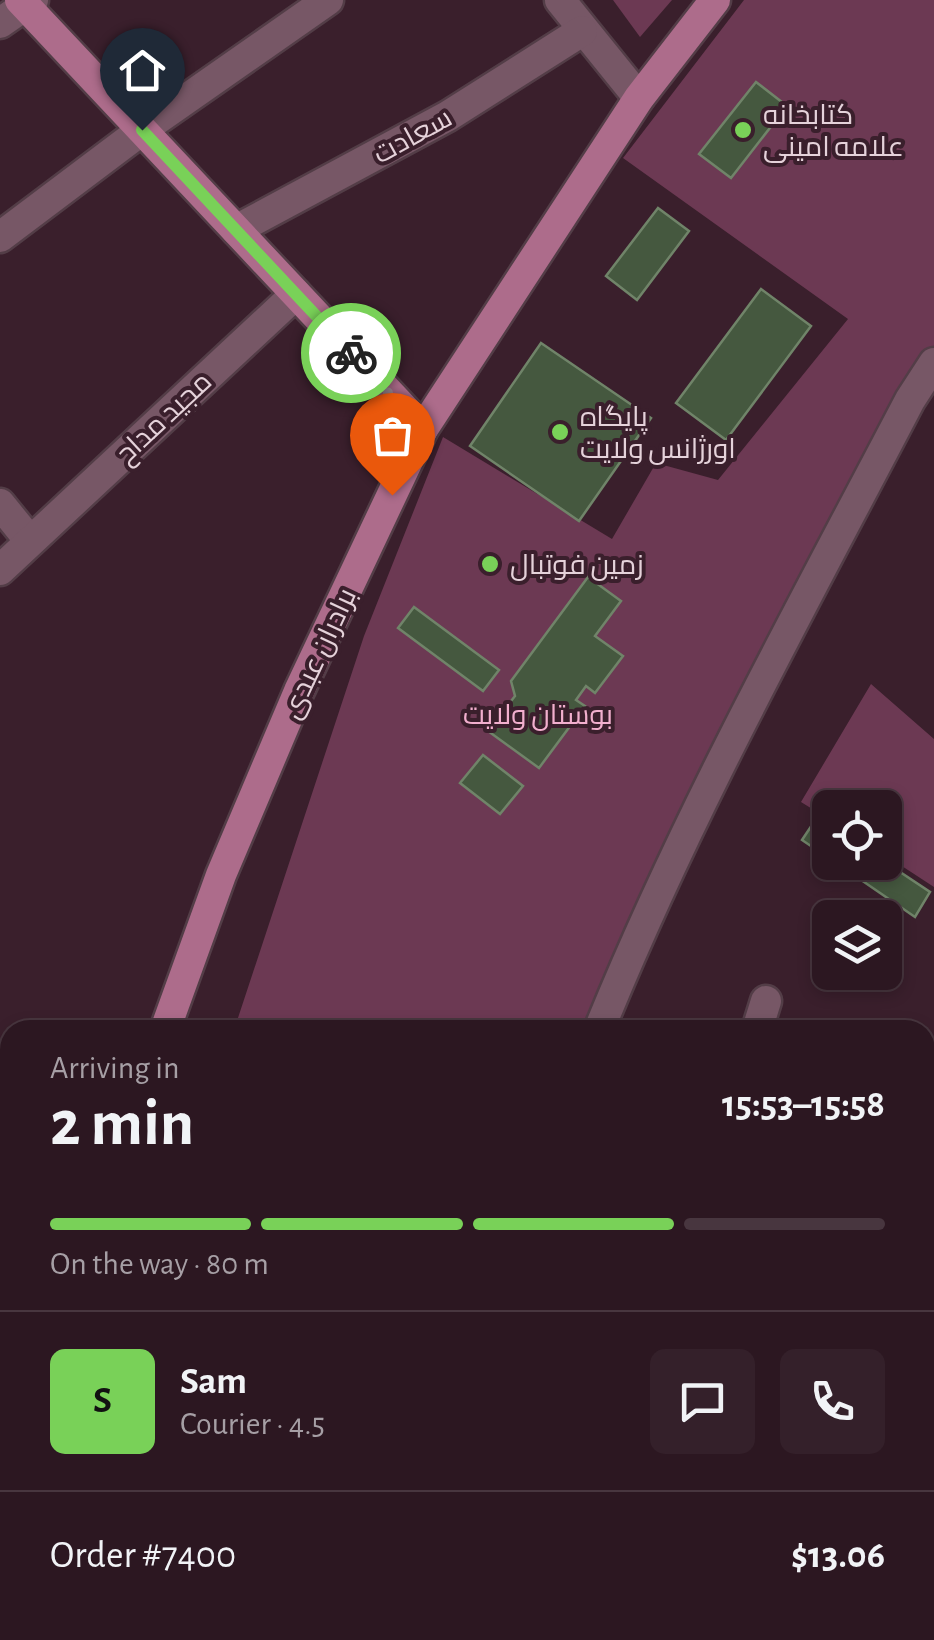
<!DOCTYPE html>
<html lang="en">
<head>
<meta charset="utf-8">
<style>
	body { margin:0; font-family:"Alegreya Sans",Cairo,sans-serif; background:#34202a; color:#f1f3f6; height:100vh; display:flex; flex-direction:column; font-size:38px; white-space:nowrap }
	* { box-sizing:border-box; margin:0 }
	p { font-size:32px; color:#a69fa5 }
	.icon { flex:none; width:55px; height:55px; fill:none; stroke:currentColor; stroke-width:2; stroke-linecap:round; stroke-linejoin:round }
	.map { position:relative; flex:1; overflow:hidden }
	.panel { position:absolute; left:0px; top:1020px; width:935px; height:620px; display:flex; flex-direction:column; background:#2c1721; border-radius:30px 30px 0 0; box-shadow:0 5px 15px #0003,0 0 0 2px #48363f }
	.panel>* { flex:none }
	.tools { position:absolute; left:812px; top:790px; display:grid; gap:20px }
	.tools a { display:grid; place-items:center; width:90px; height:90px; border-radius:15px; background:#2c1721; box-shadow:0 5px 15px #0003,0 0 0 2px #48363f; font-size:50px }
	.pin { position:absolute; display:grid; place-items:center; width:85px; height:85px; color:#fff; margin:-102px -42px; border-radius:50% 50% 50% 0; rotate:-45deg; box-shadow:0 0 10px #0007 }
	.pin .icon { rotate:45deg }
	.courier { position:absolute; display:grid; place-items:center; width:100px; height:100px; margin:-50px; border:8px solid #79d158; border-radius:50%; background:#fff; color:#222; box-shadow:0 2px 12px #0007 }
	.head em { font-style:normal; font-weight:600 }
	.head div { display:flex; flex-direction:column-reverse }
	.head { display:flex; align-items:center; justify-content:space-between; height:170px; padding:0 50px }
	h1 { font-size:65px; font-weight:600; line-height:75px }
	.bar { display:grid; grid-template-columns:repeat(4,1fr); gap:15px 10px; align-content:center; height:120px; padding:0 50px }
	.bar i { height:12px; border-radius:8px; background:#48363f }
	.bar .current { background:#79d158 }
	.bar p { grid-column:span 4 }
	.line { display:flex; align-items:center; gap:25px; padding:0 50px; border-top:2px solid #48363f }
	.line div { flex:1 }
	.round { display:grid; place-items:center; flex:none; width:105px; height:105px; border-radius:15px; background:#34202a }
	.map>svg:first-child { display:block }
	.green { fill:#6c3953 }
	.building { fill:#45583f; stroke:#708469; stroke-width:2.5 }
	.lines { fill:none; stroke-linecap:round; stroke-linejoin:round }
	.minor-casing { stroke:#533d47; stroke-width:35 }
	.major-casing { stroke:#533d47; stroke-width:35 }
	.minor { stroke:#775766; stroke-width:30 }
	.major { stroke:#ad6c8b; stroke-width:30 }
	.done { stroke:#a9939d; stroke-width:10; stroke-dasharray:0 18 }
	.route { stroke:#79d158; stroke-width:12 }
	.poi-dot { fill:#79d158; stroke:#3a1f2c; stroke-width:4 }
	.labels { text-anchor:middle; stroke-width:8; stroke-linejoin:round; paint-order:stroke }
	.poi-label { font-size:28px; fill:#e5d2da; stroke:#3a1f2c; text-anchor:start }
	.street-label { font-size:28px; fill:#e5d2da; stroke:#3a1f2c }
	.park-label { font-size:28px; fill:#f2afce; stroke:#3a1f2c }
</style>
</head>
<body>
<div class="map">
<svg width="934" height="1640" viewBox="0 0 934 1640">
	<rect width="100%" height="100%" fill="#3a1f2c"/>
	<g class="green">
		<path d="M613 0H672L640 37Z"/>
		<path d="M744 0H934V375L837 541 604 1030H234L364 636 443 437 612 539 656 463 718 480 848 319 623 158Z"/>
		<path d="M871 684 934 739V887L885 855V808H830V820L801 802Z"/>
		<path d="M934 1345V1527L925 1539V1357Z"/>
		<path d="M17 1630H392L390 1640H13Z"/>
	</g>
	<g class="building">
		<path d="M756 82 787 106 731 178 699 154Z"/>
		<path d="M658 208 689 231 637 300 606 276Z"/>
		<path d="M761 289 811 326 726 440 676 403Z"/>
		<path d="M541 343 651 418 579 521 470 446Z"/>
		<path d="M588 577 621 601 595 636 623 656 595 693 586 686 576 700 585 706 539 768 488 731 515 696 511 681Z"/>
		<path d="M414 607 499 670 483 691 398 628Z"/>
		<path d="M483 755 523 786 500 814 460 783Z"/>
		<path d="M818 816 830 824V859L802 840Z"/>
		<path d="M835 862H885L930 892 915 917Z"/>
		<path d="M885 1630H912L925 1640H877Z"/>
	</g>
	<g class="lines">
		<g class="minor-casing">
			<g id="minor">
				<path d="M560 0 639 98"/>
				<path d="M0 23 33 0"/>
				<path d="M236 230 448 116 582 31"/>
				<path d="M0 237 142 130 328 0"/>
				<path d="M0 504 30 541"/>
				<path d="M0 570 296 294"/>
				<path d="M599 1030C687 813 802 607 910 400L934 363"/>
				<path d="M757 1030 766 1001"/>
				<path d="M390 1640 392 1630"/>
				<path d="M555 1640 558 1630"/>
			</g>
		</g>
		<g class="major-casing">
			<g id="major">
				<path d="M20 0 423 429"/>
				<path d="M165 1030 221 875 299 691 423 429 639 98 715 0"/>
				<path d="M0 1525 10 1488"/>
			</g>
		</g>
		<use href="#minor" class="minor"/>
		<use href="#major" class="major"/>
	</g>
	<g class="lines">
		<path class="done" d="M351 353 422 429 392 495"/>
		<path class="route" d="M142 130 351 353"/>
	</g>
	<g class="poi-dot">
		<circle cx="743" cy="130" r="10"/>
		<circle cx="560" cy="432" r="10"/>
		<circle cx="490" cy="564" r="10"/>
	</g>
	<g class="labels">
		<g class="poi-label">
			<text x="763" y="124">کتابخانه<tspan x="763" dy="32">علامه امینی</tspan></text>
			<text x="580" y="426">پایگاه<tspan x="580" dy="32">اورژانس ولایت</tspan></text>
			<text x="510" y="574">زمین فوتبال</text>
		</g>
		<g class="street-label">
			<text transform="translate(412 135) rotate(-29)" y="10">سعادت</text>
			<text transform="translate(163 417) rotate(-43)" y="10">مجید مداح</text>
			<text transform="translate(318 653) rotate(-65)" y="10">برادران عبدی</text>
		</g>
		<g class="park-label">
			<text x="538" y="724">بوستان ولایت</text>
		</g>
	</g>
</svg>
<div class="tools">
<a><svg class="icon" aria-label="locate" viewBox="0 0 24 24"><circle cx="12" cy="12" r="6"/><path d="M12 2v4M12 18v4M2 12h4M18 12h4"/></svg></a>
<a><svg class="icon" aria-label="layers" viewBox="0 0 24 24"><path d="M12 4l9 5-9 5-9-5zM3 14l9 5 9-5"/></svg></a>
</div>
<div class="pin" style="left:392px;top:495px;background:#ea580c"><svg class="icon" aria-label="bag" viewBox="0 0 24 24"><path d="M5 8h14l-1 12H6zM9 8a3 3 0 0 1 6 0"/></svg></div>
<div class="pin" style="left:142px;top:130px;background:#1f2937"><svg class="icon" aria-label="home" viewBox="0 0 24 24"><path d="M3 11l9-7 9 7M6 9v11h12V9"/></svg></div>
<div class="courier" style="left:351px;top:353px"><svg class="icon" aria-label="bike" viewBox="0 0 24 24"><circle cx="6" cy="16" r="4"/><circle cx="18" cy="16" r="4"/><path d="M6 16l4-8h5l3 8M10 8l3 8H6M13 5h3"/></svg></div>
<section class="panel">
<div class="head"><div><h1>2 min</h1><p>Arriving in</p></div><em>15:53–15:58</em></div>
<div class="bar"><i class="current"></i><i class="current"></i><i class="current"></i><i></i><p>On the way · 80 m</p></div>
<div class="line" style="height:180px"><b class="round" style="background:#79d158;color:#111">S</b><div><b>Sam</b><p>Courier · 4.5</p></div><a class="round"><svg class="icon" aria-label="chat" viewBox="0 0 24 24"><path d="M4 5h16v11H9l-5 4z"/></svg></a><a class="round"><svg class="icon" aria-label="phone" viewBox="0 0 24 24"><path d="M5 4h4l2 5-3 2q2 4 5 5l2-3 5 2v4C11 20 4 13 5 4z"/></svg></a></div>
<div class="line" style="height:130px"><div>Order #7400</div><b>$13.06</b></div>
</section>
</div>
</body>
</html>
